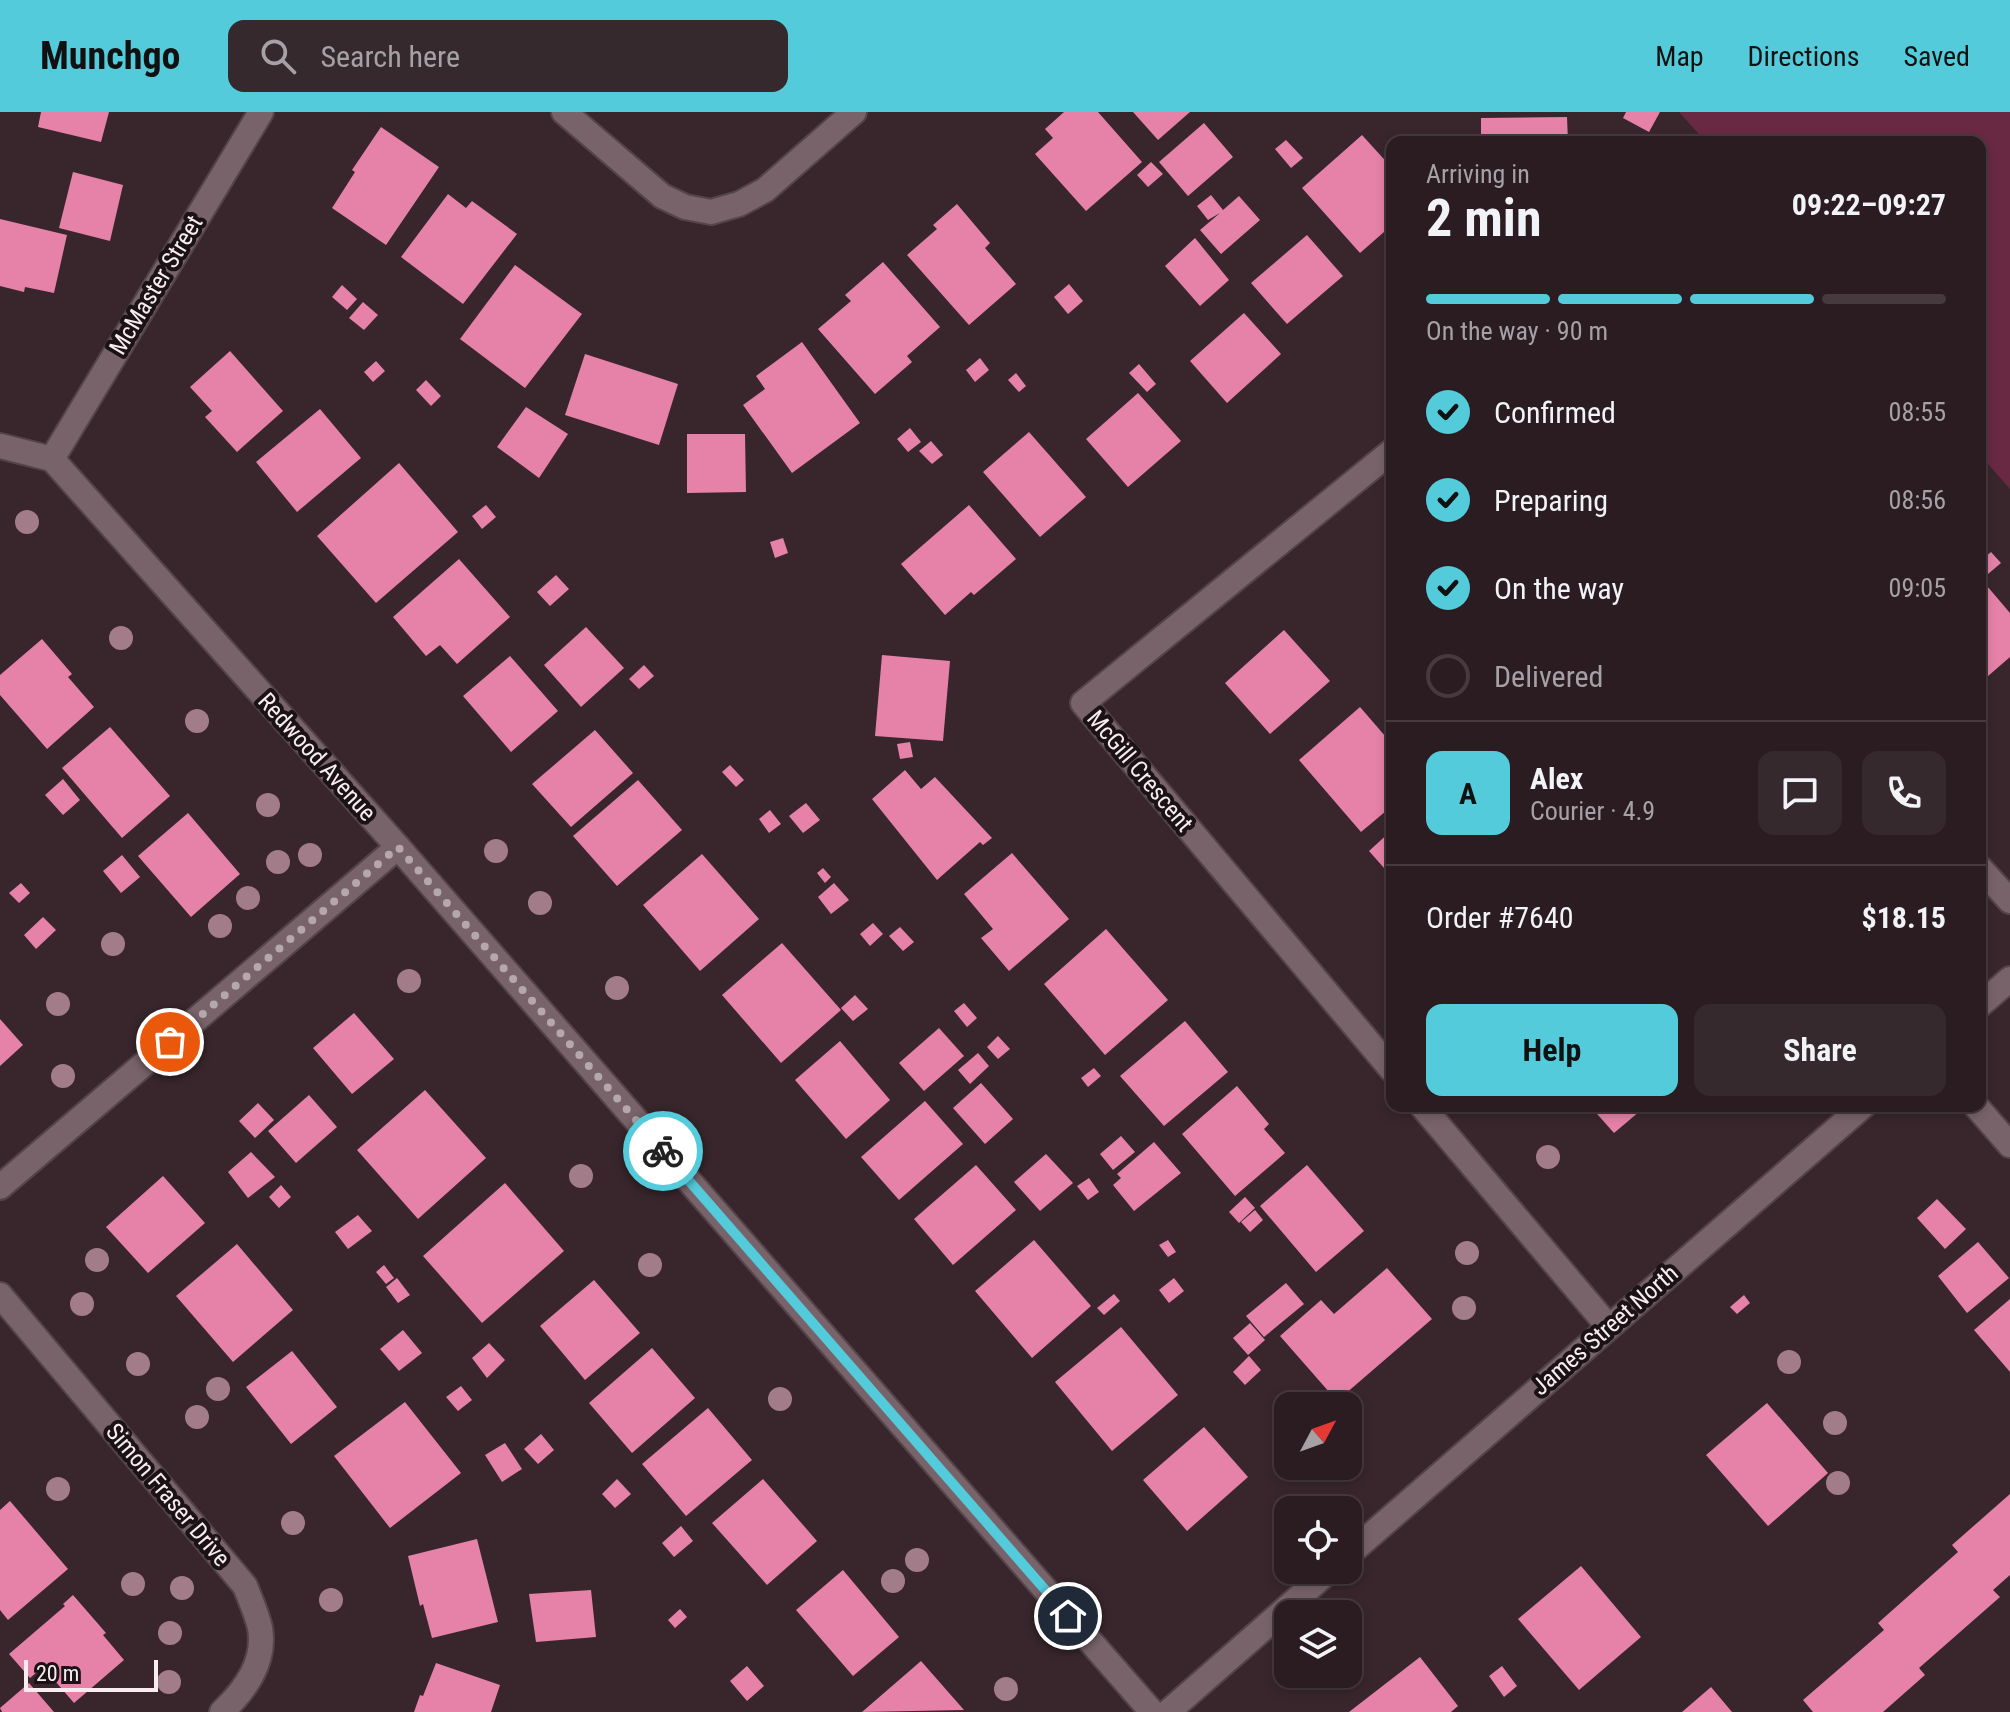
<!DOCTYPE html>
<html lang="en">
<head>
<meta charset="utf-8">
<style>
	body { margin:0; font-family:"Roboto Condensed",sans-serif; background:#36292e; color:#f1f3f6; height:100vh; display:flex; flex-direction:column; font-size:30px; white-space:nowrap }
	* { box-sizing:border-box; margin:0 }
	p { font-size:26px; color:#a5a1a5 }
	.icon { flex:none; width:44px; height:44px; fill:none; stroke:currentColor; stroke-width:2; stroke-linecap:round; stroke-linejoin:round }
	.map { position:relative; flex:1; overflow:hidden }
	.drawer { position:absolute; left:1386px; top:24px; width:600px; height:976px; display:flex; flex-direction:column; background:#2a1c21; border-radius:16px; box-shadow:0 4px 12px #0003,0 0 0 2px #463a3f }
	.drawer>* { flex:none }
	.needle { width:52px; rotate:49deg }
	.fabs { position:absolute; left:1274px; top:1280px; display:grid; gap:16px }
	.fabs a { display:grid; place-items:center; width:88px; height:88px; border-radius:16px; background:#2a1c21; box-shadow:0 4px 12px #0003,0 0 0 2px #463a3f; font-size:40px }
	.scale { position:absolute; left:24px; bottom:20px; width:134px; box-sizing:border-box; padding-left:8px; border:4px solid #f9ecf0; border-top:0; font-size:22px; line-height:28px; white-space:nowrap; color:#f9ecf0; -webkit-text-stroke:6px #1a1214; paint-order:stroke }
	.pin { position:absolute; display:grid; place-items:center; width:68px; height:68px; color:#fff; margin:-34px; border:4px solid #fff; border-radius:50%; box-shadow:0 2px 8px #0007 }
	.courier { position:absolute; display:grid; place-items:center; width:80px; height:80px; margin:-40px; border:6px solid #53cbda; border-radius:50%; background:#fff; color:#222; box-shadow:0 2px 10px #0007 }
	.head em { font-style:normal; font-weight:700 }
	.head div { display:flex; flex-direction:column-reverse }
	.head { display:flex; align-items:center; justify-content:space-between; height:136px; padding:0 40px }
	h1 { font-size:52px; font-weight:700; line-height:60px }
	.bar { display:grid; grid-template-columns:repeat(4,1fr); gap:12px 8px; align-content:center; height:96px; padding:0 40px }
	.bar i { height:10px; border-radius:6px; background:#463a3f }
	.bar .current { background:#53cbda }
	.bar p { grid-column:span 4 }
	.line { display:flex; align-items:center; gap:20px; padding:0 40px; border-top:2px solid #463a3f }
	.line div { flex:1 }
	.round { display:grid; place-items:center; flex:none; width:84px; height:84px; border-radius:16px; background:#36292e }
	ol { padding:0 40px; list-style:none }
	li { display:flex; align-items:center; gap:24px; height:88px }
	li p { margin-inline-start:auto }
	li .icon { padding:8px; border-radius:50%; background:#53cbda; color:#111; stroke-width:4 }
	li:last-child { color:#a5a1a5 }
	li i { width:44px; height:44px; border:4px solid #463a3f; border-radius:50% }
	.action { display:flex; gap:16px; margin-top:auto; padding:16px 40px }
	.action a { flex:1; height:92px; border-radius:16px; background:#53cbda; color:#111; font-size:32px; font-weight:700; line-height:92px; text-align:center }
	.action a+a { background:#36292e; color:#f1f3f6 }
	header { display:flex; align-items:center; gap:48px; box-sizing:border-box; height:112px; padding:0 40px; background:#53cbda; color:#111 }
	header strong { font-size:38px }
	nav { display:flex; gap:44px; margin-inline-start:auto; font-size:28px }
	.search { width:560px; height:72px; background:#36292e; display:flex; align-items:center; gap:20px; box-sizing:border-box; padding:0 28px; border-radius:16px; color:#a5a1a5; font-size:30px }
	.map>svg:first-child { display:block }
	.green { fill:#692943 }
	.building { fill:#e682a8 }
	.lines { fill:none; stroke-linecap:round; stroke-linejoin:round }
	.lane-casing { stroke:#534449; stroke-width:28 }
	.street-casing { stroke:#534449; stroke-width:28 }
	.secondary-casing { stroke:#534449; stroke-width:28 }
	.lane { stroke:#78636a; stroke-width:24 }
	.street { stroke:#78636a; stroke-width:24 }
	.secondary { stroke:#78636a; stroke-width:24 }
	.tree { fill:#a27d89 }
	.done { stroke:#b5a7ab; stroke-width:8; stroke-dasharray:0 14.4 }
	.route { stroke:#53cbda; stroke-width:10 }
	.labels { text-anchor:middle; stroke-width:8; stroke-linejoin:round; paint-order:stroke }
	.street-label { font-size:24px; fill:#f9ecf0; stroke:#1a1214 }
</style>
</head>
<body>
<header>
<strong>Munchgo</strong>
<div class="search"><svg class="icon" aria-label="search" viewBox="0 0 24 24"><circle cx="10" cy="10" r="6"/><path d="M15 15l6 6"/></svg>Search here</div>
<nav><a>Map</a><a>Directions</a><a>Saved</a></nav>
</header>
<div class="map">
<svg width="2010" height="1600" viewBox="0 0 2010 1600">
	<rect width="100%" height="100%" fill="#38262c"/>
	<path class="green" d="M1679 0H2010V377L1980 343V30H1706Z"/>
	<g class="building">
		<path d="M41 0H109L101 30 38 15Z"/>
		<path d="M1064 0H1098L1142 50 1086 99 1035 42 1053 26 1045 17Z"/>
		<path d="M1133 0H1190L1158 28Z"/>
		<path d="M1626 0H1660L1649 20 1623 6Z"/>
		<path d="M1567 5 1568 30H1481V6Z"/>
		<path d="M1204 11 1233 45 1188 84 1159 50Z"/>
		<path d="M381 15 439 55 386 133 332 96 355 60 352 58Z"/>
		<path d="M1362 23 1392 56V90L1389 93 1392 97V113L1360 141 1302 76Z"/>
		<path d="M1286 28 1303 46 1291 56 1275 37Z"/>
		<path d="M1151 50 1163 62 1148 75 1137 63Z"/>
		<path d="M73 60 123 73 110 129 59 116Z"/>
		<path d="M448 82 466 96 472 89 517 122 463 192 401 145Z"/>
		<path d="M1211 83 1223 98 1239 84 1260 108 1221 142 1200 118 1220 101 1208 108 1197 94Z"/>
		<path d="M957 92 990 131 985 136 1016 172 969 213 907 143 937 117 933 113Z"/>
		<path d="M0 107 67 123 54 181 25 175 24 180 0 174Z"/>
		<path d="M1307 123 1343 164 1287 212 1251 171Z"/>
		<path d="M1195 126 1229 168 1200 194 1165 154Z"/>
		<path d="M883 150 940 215 907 244 912 250 875 282 818 217 851 189 845 183Z"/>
		<path d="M515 153 582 202 525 276 460 227Z"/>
		<path d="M1069 172 1083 189 1068 202 1054 185Z"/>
		<path d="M342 173 357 187 347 198 332 185Z"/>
		<path d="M363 190 378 203 364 218 349 206Z"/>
		<path d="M1244 201 1281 242 1227 291 1190 249Z"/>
		<path d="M802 230 860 311 792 361 743 293 765 277 756 264Z"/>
		<path d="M230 239 283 299 237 340 205 305 212 299 190 275Z"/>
		<path d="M585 242 678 272 659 333 565 303Z"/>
		<path d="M980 246 989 258 975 270 966 258Z"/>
		<path d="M376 249 385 259 373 270 364 260Z"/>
		<path d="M1139 252 1156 272 1147 280 1129 261Z"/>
		<path d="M1016 261 1026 274 1019 280 1008 268Z"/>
		<path d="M426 268 441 284 431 294 416 278Z"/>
		<path d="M1138 281 1181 329 1128 375 1086 327Z"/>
		<path d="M526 295 568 322 539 366 497 335Z"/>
		<path d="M320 297 361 346 297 400 256 350Z"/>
		<path d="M910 316 921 330 908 340 897 327Z"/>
		<path d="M1029 320 1086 385 1040 425 983 360Z"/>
		<path d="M687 322H745L746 380 687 381Z"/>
		<path d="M931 329 943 343 932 352 919 339Z"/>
		<path d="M399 351 458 420 376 491 317 424Z"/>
		<path d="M486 393 496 405 482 417 472 404Z"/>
		<path d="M969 393 1016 447 974 483 971 480 945 503 901 452Z"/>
		<path d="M783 426 788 441 775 446 770 430Z"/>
		<path d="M1991 440 2001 451 1988 462 1980 449Z"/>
		<path d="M459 447 510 505 457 552 440 533 426 544 393 505Z"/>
		<path d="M556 463 569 477 550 494 537 480Z"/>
		<path d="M1987 474 2010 501V545L1980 571V480Z"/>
		<path d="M586 515 624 556 581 595 544 553Z"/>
		<path d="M1284 518 1330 569 1270 622 1225 571Z"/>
		<path d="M42 527 72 562 68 565 94 595 47 637 0 583V563Z"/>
		<path d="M882 543 950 549 943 629 875 624Z"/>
		<path d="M510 544 558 599 511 640 463 584Z"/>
		<path d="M644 553 654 564 639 577 629 567Z"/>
		<path d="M1360 595 1392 632V694L1361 720 1299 648Z"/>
		<path d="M110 615 170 684 122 726 62 656Z"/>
		<path d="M595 618 633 661 571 715 532 672Z"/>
		<path d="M910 630 913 645 900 647 897 632Z"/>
		<path d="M730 653 744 668 736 675 722 660Z"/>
		<path d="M905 658 921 677 935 665 992 726 983 733 980 730 937 768 872 687Z"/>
		<path d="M63 667 80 688 63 703 45 683Z"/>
		<path d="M638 668 682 718 617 774 573 724Z"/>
		<path d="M806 691 820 708 803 721 789 704Z"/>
		<path d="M770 698 781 712 769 721 759 707Z"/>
		<path d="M188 701 240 762 191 805 138 744Z"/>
		<path d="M1392 718V765L1369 739Z"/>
		<path d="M1012 741 1069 807 1009 859 981 826 993 817 964 782Z"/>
		<path d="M702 742 759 807 700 859 643 793Z"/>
		<path d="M122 743 140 765 121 781 103 759Z"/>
		<path d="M823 756 831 765 825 771 817 761Z"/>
		<path d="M21 771 30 781 19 791 9 781Z"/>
		<path d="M834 771 849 788 831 802 818 785Z"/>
		<path d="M43 805 56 818 36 837 24 823Z"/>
		<path d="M873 811 883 822 870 834 860 822Z"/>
		<path d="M900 815 914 830 903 839 889 824Z"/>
		<path d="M1106 817 1168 888 1105 943 1044 872Z"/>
		<path d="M782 831 841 898 781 951 722 883Z"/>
		<path d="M855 883 868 897 853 909 841 896Z"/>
		<path d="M964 891 977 906 967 915 954 899Z"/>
		<path d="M354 901 394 947 352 982 313 936Z"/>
		<path d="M0 907 23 933 0 954Z"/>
		<path d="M1185 909 1228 960 1164 1014 1120 964Z"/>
		<path d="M939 916 964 944 924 979 899 951Z"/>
		<path d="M998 924 1010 937 998 947 987 935Z"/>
		<path d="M840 929 890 988 846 1027 795 968Z"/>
		<path d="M978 941 989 954 970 972 958 958Z"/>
		<path d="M1094 956 1101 964 1088 975 1081 966Z"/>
		<path d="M981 971 1013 1007 985 1032 953 996Z"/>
		<path d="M1237 974 1269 1012 1264 1017 1285 1041 1235 1084 1182 1022Z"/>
		<path d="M425 978 486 1046 418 1107 357 1038Z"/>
		<path d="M309 983 337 1015 296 1051 268 1019Z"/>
		<path d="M925 989 963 1032 899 1088 861 1045Z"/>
		<path d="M258 991 274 1008 255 1026 239 1009Z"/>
		<path d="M1590 994H1646L1614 1021Z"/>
		<path d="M1121 1024 1135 1040 1113 1058 1100 1042Z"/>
		<path d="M1154 1030 1181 1061 1134 1099 1113 1073 1121 1066 1117 1062Z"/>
		<path d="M251 1040 275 1065 248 1086 228 1060Z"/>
		<path d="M1046 1042 1073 1071 1040 1099 1014 1070Z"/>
		<path d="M976 1053 1016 1098 953 1153 914 1107Z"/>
		<path d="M1307 1053 1364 1119 1316 1160 1260 1094Z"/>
		<path d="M163 1064 205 1111 148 1161 106 1115Z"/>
		<path d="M1089 1066 1099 1080 1088 1088 1077 1074Z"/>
		<path d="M505 1071 564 1139 482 1211 423 1144Z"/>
		<path d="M281 1073 291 1085 279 1096 269 1085Z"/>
		<path d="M1245 1085 1255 1096 1239 1111 1229 1100Z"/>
		<path d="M1937 1087 1966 1117 1945 1137 1917 1106Z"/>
		<path d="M1255 1098 1263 1108 1250 1120 1241 1110Z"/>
		<path d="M358 1103 372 1119 348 1137 335 1120Z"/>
		<path d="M1034 1128 1091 1194 1032 1246 975 1179Z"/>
		<path d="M1168 1128 1176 1140 1168 1145 1159 1133Z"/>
		<path d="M1978 1130 2009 1166 1967 1201 1938 1164Z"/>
		<path d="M237 1132 293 1198 233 1250 176 1184Z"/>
		<path d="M384 1153 394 1166 386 1172 376 1160Z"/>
		<path d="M1387 1156 1432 1207 1337 1289 1280 1224 1321 1188 1334 1202Z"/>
		<path d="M397 1166 410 1183 398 1191 386 1175Z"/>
		<path d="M1174 1166 1184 1179 1169 1191 1159 1178Z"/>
		<path d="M594 1168 640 1221 585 1268 540 1214Z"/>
		<path d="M1286 1171 1304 1192 1264 1225 1246 1204Z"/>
		<path d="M1114 1182 1120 1189 1104 1203 1097 1196Z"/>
		<path d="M1744 1183 1750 1191 1737 1202 1730 1195Z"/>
		<path d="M2010 1187V1260L1974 1218Z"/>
		<path d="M1250 1211 1265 1228 1248 1243 1233 1226Z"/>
		<path d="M1121 1215 1178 1283 1112 1339 1055 1270Z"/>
		<path d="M403 1218 422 1241 399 1259 380 1237Z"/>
		<path d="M489 1231 505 1248 487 1266 472 1246Z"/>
		<path d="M652 1236 695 1286 632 1341 589 1291Z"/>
		<path d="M292 1239 337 1295 291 1332 246 1275Z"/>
		<path d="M1249 1244 1261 1258 1245 1273 1233 1260Z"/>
		<path d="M461 1274 472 1288 458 1299 446 1285Z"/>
		<path d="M405 1290 461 1361 390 1416 334 1344Z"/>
		<path d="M1767 1291 1828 1361 1768 1414 1706 1343Z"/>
		<path d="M708 1296 752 1348 686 1404 642 1352Z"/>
		<path d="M1204 1315 1248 1365 1187 1419 1143 1368Z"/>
		<path d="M541 1322 554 1338 538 1352 524 1337Z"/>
		<path d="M505 1331 522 1357 502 1370 485 1343Z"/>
		<path d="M617 1367 631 1382 615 1396 602 1382Z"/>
		<path d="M763 1367 817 1429 767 1473 712 1411Z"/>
		<path d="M2010 1382V1463L1993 1478 2000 1485 1919 1556 1925 1563 1883 1600H1813L1803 1588 1884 1518 1878 1511 1958 1440 1952 1433Z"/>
		<path d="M10 1389 68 1457 8 1508 0 1498V1398Z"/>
		<path d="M681 1414 693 1429 674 1445 662 1431Z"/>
		<path d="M477 1427 498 1510 432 1526 423 1492 420 1494 408 1444Z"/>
		<path d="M1581 1454 1641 1525 1579 1578 1518 1507Z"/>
		<path d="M843 1458 899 1525 853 1564 796 1498Z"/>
		<path d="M591 1478 596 1525 536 1530 529 1482Z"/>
		<path d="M73 1483 106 1521 103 1523 124 1548 74 1591 43 1555 30 1566 9 1542 65 1494 63 1492Z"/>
		<path d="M680 1497 687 1505 675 1516 668 1508Z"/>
		<path d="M1420 1545 1458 1594 1451 1600H1349Z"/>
		<path d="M921 1549 964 1598 862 1600Z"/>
		<path d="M436 1551 500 1573 491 1600H414L420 1583 423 1584Z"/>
		<path d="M747 1554 764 1574 747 1589 730 1569Z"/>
		<path d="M1502 1554 1517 1574 1504 1585 1489 1564Z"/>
		<path d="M29 1571 54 1600H2L0 1596Z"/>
		<path d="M1711 1575 1732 1600H1682Z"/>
	</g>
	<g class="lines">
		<g class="lane-casing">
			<path id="lane" d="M1976 994 2010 1033"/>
		</g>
		<g class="street-casing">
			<g id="street">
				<path d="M564 0 662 84 685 95 711 100 739 92 765 78 854 0"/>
				<path d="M0 334 52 347 398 735 1152 1600"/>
				<path d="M1392 339 1083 591 1392 958"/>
				<path d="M52 347 261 0"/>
				<path d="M1980 756 2010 789"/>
				<path d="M1422 994 1608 1214"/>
				<path d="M0 1075 398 735"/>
				<path d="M0 1183 245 1474C250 1487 257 1502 260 1516 266 1550 245 1578 222 1600"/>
			</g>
		</g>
		<g class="secondary-casing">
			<g id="secondary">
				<path d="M1980 893 2010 867"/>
				<path d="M1348 1443 1863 994"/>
				<path d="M1168 1600 1330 1458"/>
			</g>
		</g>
		<use href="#lane" class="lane"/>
		<use href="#street" class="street"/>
		<use href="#secondary" class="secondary"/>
	</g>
	<g class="tree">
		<circle cx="27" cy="410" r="12"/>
		<circle cx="121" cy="526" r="12"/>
		<circle cx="197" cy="609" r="12"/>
		<circle cx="268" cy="693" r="12"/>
		<circle cx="496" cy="739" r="12"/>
		<circle cx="310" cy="743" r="12"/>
		<circle cx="278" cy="750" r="12"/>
		<circle cx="248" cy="786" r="12"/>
		<circle cx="540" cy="791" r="12"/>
		<circle cx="220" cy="814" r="12"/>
		<circle cx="113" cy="832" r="12"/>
		<circle cx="409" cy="869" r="12"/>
		<circle cx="617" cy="876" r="12"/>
		<circle cx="58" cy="892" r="12"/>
		<circle cx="63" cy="964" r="12"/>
		<circle cx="1548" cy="1045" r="12"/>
		<circle cx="581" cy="1064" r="12"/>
		<circle cx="1467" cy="1141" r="12"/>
		<circle cx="97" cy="1148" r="12"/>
		<circle cx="650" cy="1153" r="12"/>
		<circle cx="82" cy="1192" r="12"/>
		<circle cx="1464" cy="1196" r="12"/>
		<circle cx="1789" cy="1250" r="12"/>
		<circle cx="138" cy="1252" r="12"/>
		<circle cx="218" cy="1277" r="12"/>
		<circle cx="780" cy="1287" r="12"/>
		<circle cx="197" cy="1305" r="12"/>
		<circle cx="1835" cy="1311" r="12"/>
		<circle cx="1838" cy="1371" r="12"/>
		<circle cx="58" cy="1377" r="12"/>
		<circle cx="293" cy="1411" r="12"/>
		<circle cx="917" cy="1448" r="12"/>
		<circle cx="893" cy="1469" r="12"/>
		<circle cx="133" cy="1472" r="12"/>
		<circle cx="182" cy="1476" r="12"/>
		<circle cx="331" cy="1488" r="12"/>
		<circle cx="170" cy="1521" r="12"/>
		<circle cx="169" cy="1570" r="12"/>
		<circle cx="1006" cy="1577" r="12"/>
	</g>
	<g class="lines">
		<path class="done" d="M170 930 398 735 663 1039"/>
		<path class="route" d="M663 1039 1068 1504"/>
	</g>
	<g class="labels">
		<g class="street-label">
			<text transform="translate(156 173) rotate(-59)" y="8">McMaster Street</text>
			<text transform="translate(317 645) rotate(48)" y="8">Redwood Avenue</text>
			<text transform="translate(1140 659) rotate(50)" y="8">McGill Crescent</text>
			<text transform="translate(1605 1218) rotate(-41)" y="8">James Street North</text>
			<text transform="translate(168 1383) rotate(50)" y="8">Simon Fraser Drive</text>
		</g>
	</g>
</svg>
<div class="fabs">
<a><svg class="needle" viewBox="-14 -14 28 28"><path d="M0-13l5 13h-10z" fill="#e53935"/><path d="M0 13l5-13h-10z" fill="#a5a1a5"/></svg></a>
<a><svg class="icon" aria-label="locate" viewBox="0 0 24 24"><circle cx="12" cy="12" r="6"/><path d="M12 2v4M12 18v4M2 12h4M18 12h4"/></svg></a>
<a><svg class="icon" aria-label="layers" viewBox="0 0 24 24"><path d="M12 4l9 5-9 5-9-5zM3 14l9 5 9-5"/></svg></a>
</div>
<div class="scale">20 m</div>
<div class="pin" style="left:170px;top:930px;background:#ea580c"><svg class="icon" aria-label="bag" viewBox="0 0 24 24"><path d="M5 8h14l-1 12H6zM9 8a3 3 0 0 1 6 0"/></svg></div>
<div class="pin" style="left:1068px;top:1504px;background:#1f2937"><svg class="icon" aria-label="home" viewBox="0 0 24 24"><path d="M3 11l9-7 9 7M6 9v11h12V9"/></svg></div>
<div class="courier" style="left:663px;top:1039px"><svg class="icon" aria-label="bike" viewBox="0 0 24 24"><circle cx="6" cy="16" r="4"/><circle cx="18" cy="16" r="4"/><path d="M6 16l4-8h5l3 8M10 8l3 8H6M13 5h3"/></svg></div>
<section class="drawer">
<div class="head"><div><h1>2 min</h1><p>Arriving in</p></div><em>09:22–09:27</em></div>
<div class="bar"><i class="current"></i><i class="current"></i><i class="current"></i><i></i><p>On the way · 90 m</p></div>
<ol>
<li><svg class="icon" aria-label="check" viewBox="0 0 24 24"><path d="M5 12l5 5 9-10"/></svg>Confirmed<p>08:55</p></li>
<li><svg class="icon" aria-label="check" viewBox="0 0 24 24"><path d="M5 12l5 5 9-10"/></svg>Preparing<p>08:56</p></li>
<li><svg class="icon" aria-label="check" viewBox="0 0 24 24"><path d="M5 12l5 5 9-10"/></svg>On the way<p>09:05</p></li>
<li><i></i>Delivered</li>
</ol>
<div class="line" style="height:144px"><b class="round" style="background:#53cbda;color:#111">A</b><div><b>Alex</b><p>Courier · 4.9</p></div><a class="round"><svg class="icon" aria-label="chat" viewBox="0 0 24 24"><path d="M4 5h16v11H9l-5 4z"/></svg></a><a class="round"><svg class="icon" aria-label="phone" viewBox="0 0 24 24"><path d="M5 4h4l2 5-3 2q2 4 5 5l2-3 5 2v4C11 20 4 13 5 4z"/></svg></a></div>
<div class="line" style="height:104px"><div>Order #7640</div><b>$18.15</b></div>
<div class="action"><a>Help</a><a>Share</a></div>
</section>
</div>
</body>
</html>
